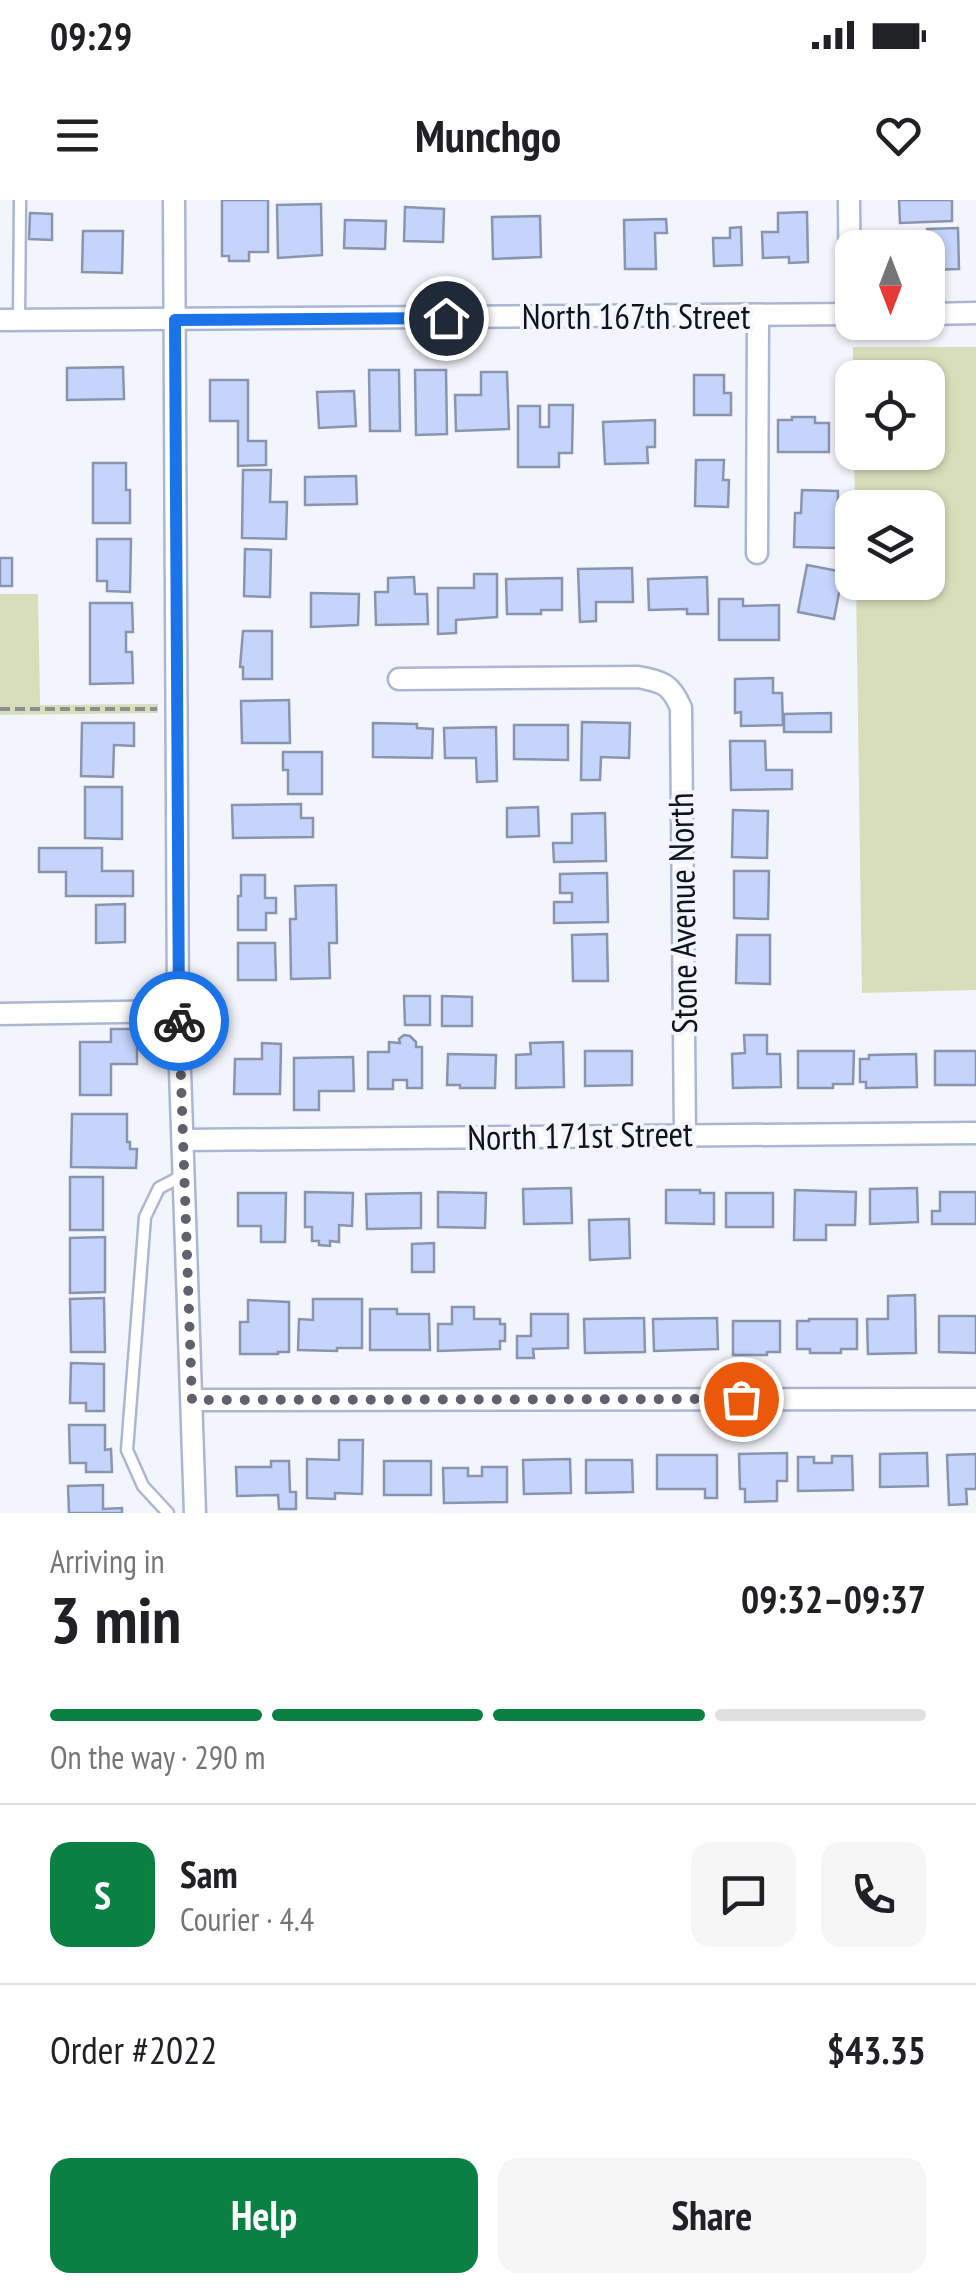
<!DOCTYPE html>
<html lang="en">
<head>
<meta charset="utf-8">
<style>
	body { margin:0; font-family:"PT Sans Narrow",sans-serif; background:#f6f6f6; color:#202124; height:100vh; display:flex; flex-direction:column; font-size:38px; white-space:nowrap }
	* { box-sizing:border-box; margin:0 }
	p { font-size:32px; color:#757577 }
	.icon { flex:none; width:55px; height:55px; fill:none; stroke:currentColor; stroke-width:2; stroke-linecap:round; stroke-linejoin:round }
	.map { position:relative; height:1313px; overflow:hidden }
	.drawer { display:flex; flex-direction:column; background:#fff; flex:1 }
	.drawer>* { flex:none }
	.needle { width:65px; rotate:180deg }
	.buttons { position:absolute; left:835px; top:30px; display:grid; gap:20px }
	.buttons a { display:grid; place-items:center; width:110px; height:110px; border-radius:20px; background:#fff; box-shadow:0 2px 8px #0004; font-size:50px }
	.pin { position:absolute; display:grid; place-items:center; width:85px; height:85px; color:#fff; margin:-42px; border:5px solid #fff; border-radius:50%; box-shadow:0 2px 10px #0007 }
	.courier { position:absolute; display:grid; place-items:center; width:100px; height:100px; margin:-50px; border:8px solid #1a73e8; border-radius:50%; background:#fff; color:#222; box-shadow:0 2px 12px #0007 }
	.overview em { font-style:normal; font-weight:600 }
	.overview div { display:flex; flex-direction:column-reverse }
	.overview { display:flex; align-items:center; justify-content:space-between; height:170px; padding:0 50px }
	h1 { font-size:65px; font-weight:600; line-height:75px }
	.bar { display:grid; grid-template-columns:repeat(4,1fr); gap:15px 10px; align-content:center; height:120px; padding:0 50px }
	.bar i { height:12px; border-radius:8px; background:#e0e0e0 }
	.bar .current { background:#0b8043 }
	.bar p { grid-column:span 4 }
	.line { display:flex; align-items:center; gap:25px; padding:0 50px; border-top:2px solid #e0e0e0 }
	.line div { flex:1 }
	.round { display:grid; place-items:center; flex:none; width:105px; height:105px; border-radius:20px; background:#f6f6f6 }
	.primary-button { display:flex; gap:20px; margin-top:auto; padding:20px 50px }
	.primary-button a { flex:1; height:115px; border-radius:20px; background:#0b8043; color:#fff; font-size:40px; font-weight:600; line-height:115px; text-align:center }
	.primary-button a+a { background:#f6f6f6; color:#202124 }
	.status { display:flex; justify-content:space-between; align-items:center; height:70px; padding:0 50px; background:#fff; direction:ltr }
	.status svg { height:28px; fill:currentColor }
	header { display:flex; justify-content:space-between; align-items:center; height:130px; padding:0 50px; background:#fff; font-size:45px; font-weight:600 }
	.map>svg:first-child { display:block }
	.green { fill:#d8ddba }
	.building { fill:#c4d4fa; stroke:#8995af; stroke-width:2.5 }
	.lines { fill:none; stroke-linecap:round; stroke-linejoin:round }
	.lane-casing { stroke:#abb7d2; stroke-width:15 }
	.street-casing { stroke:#abb7d2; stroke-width:25 }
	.path { stroke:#8b8e95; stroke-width:4; stroke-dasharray:10 5; stroke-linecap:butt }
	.lane { stroke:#fff; stroke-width:10 }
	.street { stroke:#fff; stroke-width:20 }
	.done { stroke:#5e626a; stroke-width:10; stroke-dasharray:0 18 }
	.route { stroke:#1a73e8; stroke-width:12 }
	.labels { text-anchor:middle; stroke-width:8; stroke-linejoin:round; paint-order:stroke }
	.street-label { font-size:35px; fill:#0f131c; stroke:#f2f5fb }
</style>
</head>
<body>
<div class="status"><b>09:29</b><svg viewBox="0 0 49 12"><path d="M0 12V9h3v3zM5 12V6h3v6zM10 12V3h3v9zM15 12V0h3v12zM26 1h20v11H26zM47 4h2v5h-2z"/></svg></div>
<header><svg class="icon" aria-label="menu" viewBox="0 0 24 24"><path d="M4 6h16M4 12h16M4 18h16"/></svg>Munchgo<svg class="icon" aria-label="heart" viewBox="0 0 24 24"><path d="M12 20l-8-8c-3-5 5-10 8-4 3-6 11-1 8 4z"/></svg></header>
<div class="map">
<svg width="976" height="1313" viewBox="0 0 976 1313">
	<rect width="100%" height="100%" fill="#f2f5fb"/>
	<g class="green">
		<path d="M853 147H976V790L862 793 856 383 928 382V308L855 307 854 253 928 252V178L853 177Z"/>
		<path d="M0 394H38L40 505 158 504V513L0 515Z"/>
	</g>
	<g class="building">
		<path d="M222 0H268V52H249V61H229V56H222Z"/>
		<path d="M899 0H952V21L900 23Z"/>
		<path d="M321 4 322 55 278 58 277 5Z"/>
		<path d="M405 7 444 9 443 42 404 41Z"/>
		<path d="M807 12 808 62 789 63V57L763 58 762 32H778V13Z"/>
		<path d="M30 13 52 14V40L29 39Z"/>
		<path d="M540 16 541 57 493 59 492 17Z"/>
		<path d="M666 19 667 33H655L656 69H625L624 20Z"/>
		<path d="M345 20 386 21 385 49 344 48Z"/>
		<path d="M741 27 742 65 714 66 713 38H730V28Z"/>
		<path d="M958 28 959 69 928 70 927 29Z"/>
		<path d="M83 31H123L122 73 82 72Z"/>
		<path d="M123 167 124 199 67 200V168Z"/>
		<path d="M369 170H399L400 231H370Z"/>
		<path d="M415 170H446L447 234 416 235Z"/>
		<path d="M481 172H507L509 229 456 231 455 195H481Z"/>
		<path d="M694 175H724V193H731V215H694Z"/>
		<path d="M210 180H248V241H266V265L238 266V221H210Z"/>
		<path d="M354 191 356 226 319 228 317 192Z"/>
		<path d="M549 205H573L572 253H559V267H518V206H540V227H549Z"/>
		<path d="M792 217H815V223H829V252H778V220H792Z"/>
		<path d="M655 220V247H647L648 263 605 264 603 222Z"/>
		<path d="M696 260H724L723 280H729L728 307 695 306Z"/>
		<path d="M93 263H126V290H130V323H93Z"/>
		<path d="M243 270H271L270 302H287L286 339 242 338Z"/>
		<path d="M356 276 357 304 305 305V277Z"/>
		<path d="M802 290 838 291 837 348 794 347 795 313H801Z"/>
		<path d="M97 339H131L130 392 107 391V381H97Z"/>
		<path d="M245 349 271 350 270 397 244 396Z"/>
		<rect x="0" y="358" width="12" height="28"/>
		<path d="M807 365 843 372 834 419 798 412Z"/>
		<path d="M632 368 633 402H596V421L580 422 578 369Z"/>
		<path d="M474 374H497V417L456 420V433L438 434V388H474Z"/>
		<path d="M414 377 415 394H427L428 424 376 425 375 392H388V378Z"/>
		<path d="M707 377 708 414H687V409L649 410 648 379Z"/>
		<path d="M562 378V410H541V414H507L506 379Z"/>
		<path d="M311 393 359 394 358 425 311 427Z"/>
		<path d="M719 399H743V406L779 405V440H719Z"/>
		<path d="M90 403H132L133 432H126V452H132L133 483 90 484Z"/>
		<path d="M243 431H272V479H243V467H240Z"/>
		<path d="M773 478V493H782L783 525 741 526V512L735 513V479Z"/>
		<path d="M289 500 290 543H242L241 501Z"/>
		<path d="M831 513V532H784V514Z"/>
		<path d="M582 522 630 523 629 558 601 557 600 580H581Z"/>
		<path d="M82 523H134V546L114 545 113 577 81 576Z"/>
		<path d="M373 523 417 524V528L433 529 432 558 373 557Z"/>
		<path d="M514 525H568V560L514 559Z"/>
		<path d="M496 527 497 581 477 582 476 558H445L444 528Z"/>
		<path d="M730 541H765L766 570H792V589L731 590Z"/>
		<path d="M283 552H322V594H288V570H283Z"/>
		<path d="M85 587H122V639L85 638Z"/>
		<path d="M301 604V618H313V637L233 638 232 605Z"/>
		<path d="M538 607 539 636 507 637V608Z"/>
		<path d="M733 610 768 611 767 658 732 657Z"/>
		<path d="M605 613 606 661 554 662 553 643H572V614Z"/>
		<path d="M39 648H102V671H133V696H66V672H39Z"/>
		<path d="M734 671H769L768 719 734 718Z"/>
		<path d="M607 673 608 722 554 723V702H572V693H560V674Z"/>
		<path d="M241 675H265V698H276V713H266V730H238V696H241Z"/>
		<path d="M336 685 337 743H329L330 778 291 779 290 719H296L295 686Z"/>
		<path d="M125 704V742L96 743V705Z"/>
		<path d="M607 734 608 781H573L572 735Z"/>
		<path d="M737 735H770V784L736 783Z"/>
		<path d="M238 743H275L276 780H238Z"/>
		<path d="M404 796H430V825H405Z"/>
		<path d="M442 796 472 797V826H442Z"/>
		<path d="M111 829H137V864H111V895H80V842H111Z"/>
		<path d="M404 835 410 836 416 842V847H422V888H407V880H393V889H368V852H389V842L400 843 399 839Z"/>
		<path d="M744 835H767V854H780L781 887 733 888 732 854 745 853Z"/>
		<path d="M563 842 564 887 516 888V855L531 854 530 843Z"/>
		<path d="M262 843 281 844 280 894H234L235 859H262Z"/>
		<path d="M585 851H632V885L585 886Z"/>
		<path d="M798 851H854L853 884H833V888H798Z"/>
		<rect x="935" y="851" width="41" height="34"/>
		<path d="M448 854 496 855 495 888H460V885H447Z"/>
		<path d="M916 854 917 887 866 888V882H860V859H869V855Z"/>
		<path d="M353 857 354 891H319V910H294V858Z"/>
		<path d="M72 914H127V942H130V949H137L136 968 71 967Z"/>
		<rect x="70" y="977" width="33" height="53"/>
		<path d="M571 988 572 1023 524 1024 523 989Z"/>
		<path d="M917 988 918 1022 870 1024V989Z"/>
		<path d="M666 990H700V993H714V1024L666 1023Z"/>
		<path d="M795 990 856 992 855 1025H826V1040H794Z"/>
		<path d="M305 992 353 993 352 1026 339 1025V1042L330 1041V1046L319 1045V1041H312V1027H305Z"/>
		<path d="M438 992 486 993 485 1028 438 1027Z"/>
		<path d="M940 992H976V1024H932V1011H940Z"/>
		<path d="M238 993H286L285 1042H261V1026H238Z"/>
		<path d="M421 993V1028L367 1029 366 994Z"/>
		<rect x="726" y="993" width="47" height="34"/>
		<path d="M629 1019 630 1058 590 1060 589 1020Z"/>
		<path d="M105 1037V1092L70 1093V1038Z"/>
		<path d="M434 1043V1072H412V1044Z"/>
		<path d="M915 1095 916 1153 868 1154 867 1119H888V1096Z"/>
		<path d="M104 1098 105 1152H71L70 1099Z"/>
		<path d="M313 1099H362V1148H337V1151L298 1150 299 1119 313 1120Z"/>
		<path d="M248 1100 289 1102V1152H278V1154H240V1122H248Z"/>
		<path d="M452 1107H474V1119H500V1124H505V1141H500V1149L438 1151V1124H452Z"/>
		<path d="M370 1109H397V1114H429L430 1150H370Z"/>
		<path d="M531 1114H568V1148L533 1149 534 1158H517V1136H531Z"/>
		<path d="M939 1116H976V1153L939 1152Z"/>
		<path d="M644 1118 645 1152 585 1153 584 1119Z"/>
		<path d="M717 1118 718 1149 654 1151 653 1119Z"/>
		<path d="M809 1119H857V1149H841V1153H810V1149H797V1121H809Z"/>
		<path d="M733 1121H780V1152H767V1155H733Z"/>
		<path d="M71 1163 104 1164V1211H86V1203H70Z"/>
		<path d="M69 1225H105V1250L111 1249 112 1272H86V1263H70Z"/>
		<path d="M339 1240H363L362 1294 335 1293V1299L307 1298V1259L339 1260Z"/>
		<path d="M787 1253V1281H777V1301L745 1302V1289H740L739 1254Z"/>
		<path d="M927 1253 928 1286 880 1287V1254Z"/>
		<path d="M976 1254V1289H966L967 1304 949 1305 947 1255Z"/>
		<path d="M657 1255H717V1298H705V1289H657Z"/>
		<path d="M832 1256H852L853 1290 798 1291V1257H814V1263H832Z"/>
		<path d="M570 1259 571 1293 524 1294 523 1260Z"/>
		<path d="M586 1260H632L633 1292 586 1293Z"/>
		<path d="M271 1261H289L290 1292H296V1309H279L278 1295 237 1296 236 1267H271Z"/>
		<rect x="384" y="1261" width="47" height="34"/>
		<path d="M482 1267H507V1302L444 1303 443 1268H468V1276H482Z"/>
		<path d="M103 1285V1309L122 1308V1313H69L68 1286Z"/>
	</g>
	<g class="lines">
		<g class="lane-casing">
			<g id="lane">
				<path d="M19 119 20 0"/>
				<path d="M168 1313 143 1286 127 1250 145 1017 159 988 184 975"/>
			</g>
		</g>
		<g class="street-casing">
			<g id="street">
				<path d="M174 0 178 811 195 1313"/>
				<path d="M849 0 850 114"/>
				<path d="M928 114 976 113"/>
				<path d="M0 120 852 114"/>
				<path d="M757 353 758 116"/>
				<path d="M399 479 638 477C663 482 671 484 681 508L685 935"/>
				<path d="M0 814 178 811"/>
				<path d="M184 940 976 933"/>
				<path d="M193 1200 976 1199"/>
			</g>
		</g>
		<path class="path" d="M0 509H157"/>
		<use href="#lane" class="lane"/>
		<use href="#street" class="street"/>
	</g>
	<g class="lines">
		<path class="done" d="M179 821 192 1200 741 1199"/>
		<path class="route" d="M179 821 175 120 446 118"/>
	</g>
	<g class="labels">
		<g class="street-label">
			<text x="636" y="129">North 167th Street</text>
			<text transform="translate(683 713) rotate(-91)" y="12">Stone Avenue North</text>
			<text transform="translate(580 936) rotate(-1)" y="12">North 171st Street</text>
		</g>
	</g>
</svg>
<div class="buttons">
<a><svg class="needle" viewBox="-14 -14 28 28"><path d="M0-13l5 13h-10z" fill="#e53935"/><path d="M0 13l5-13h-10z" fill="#757577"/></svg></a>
<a><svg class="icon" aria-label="locate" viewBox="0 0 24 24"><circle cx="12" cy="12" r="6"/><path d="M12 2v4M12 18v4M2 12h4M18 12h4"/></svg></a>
<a><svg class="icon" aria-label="layers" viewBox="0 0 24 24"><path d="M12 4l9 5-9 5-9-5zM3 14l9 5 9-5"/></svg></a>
</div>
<div class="pin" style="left:741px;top:1199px;background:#ea580c"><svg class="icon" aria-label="bag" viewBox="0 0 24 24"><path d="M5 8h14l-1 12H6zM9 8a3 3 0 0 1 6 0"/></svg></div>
<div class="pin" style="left:446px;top:118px;background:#1f2937"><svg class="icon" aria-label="home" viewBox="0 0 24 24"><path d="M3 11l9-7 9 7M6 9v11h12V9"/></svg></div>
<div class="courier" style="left:179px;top:821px"><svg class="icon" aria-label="bike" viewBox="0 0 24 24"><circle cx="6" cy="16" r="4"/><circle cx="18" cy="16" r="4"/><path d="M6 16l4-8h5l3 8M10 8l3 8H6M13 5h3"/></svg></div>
</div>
<section class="drawer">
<div class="overview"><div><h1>3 min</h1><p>Arriving in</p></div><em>09:32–09:37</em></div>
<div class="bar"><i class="current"></i><i class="current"></i><i class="current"></i><i></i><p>On the way · 290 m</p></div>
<div class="line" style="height:180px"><b class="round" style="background:#0b8043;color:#fff">S</b><div><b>Sam</b><p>Courier · 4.4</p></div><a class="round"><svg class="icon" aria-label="chat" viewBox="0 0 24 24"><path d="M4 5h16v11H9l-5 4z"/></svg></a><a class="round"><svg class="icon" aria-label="phone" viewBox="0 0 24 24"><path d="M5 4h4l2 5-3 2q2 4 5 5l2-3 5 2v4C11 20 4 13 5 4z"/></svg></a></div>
<div class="line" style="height:130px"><div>Order #2022</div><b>$43.35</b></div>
<div class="primary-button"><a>Help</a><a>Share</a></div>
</section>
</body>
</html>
